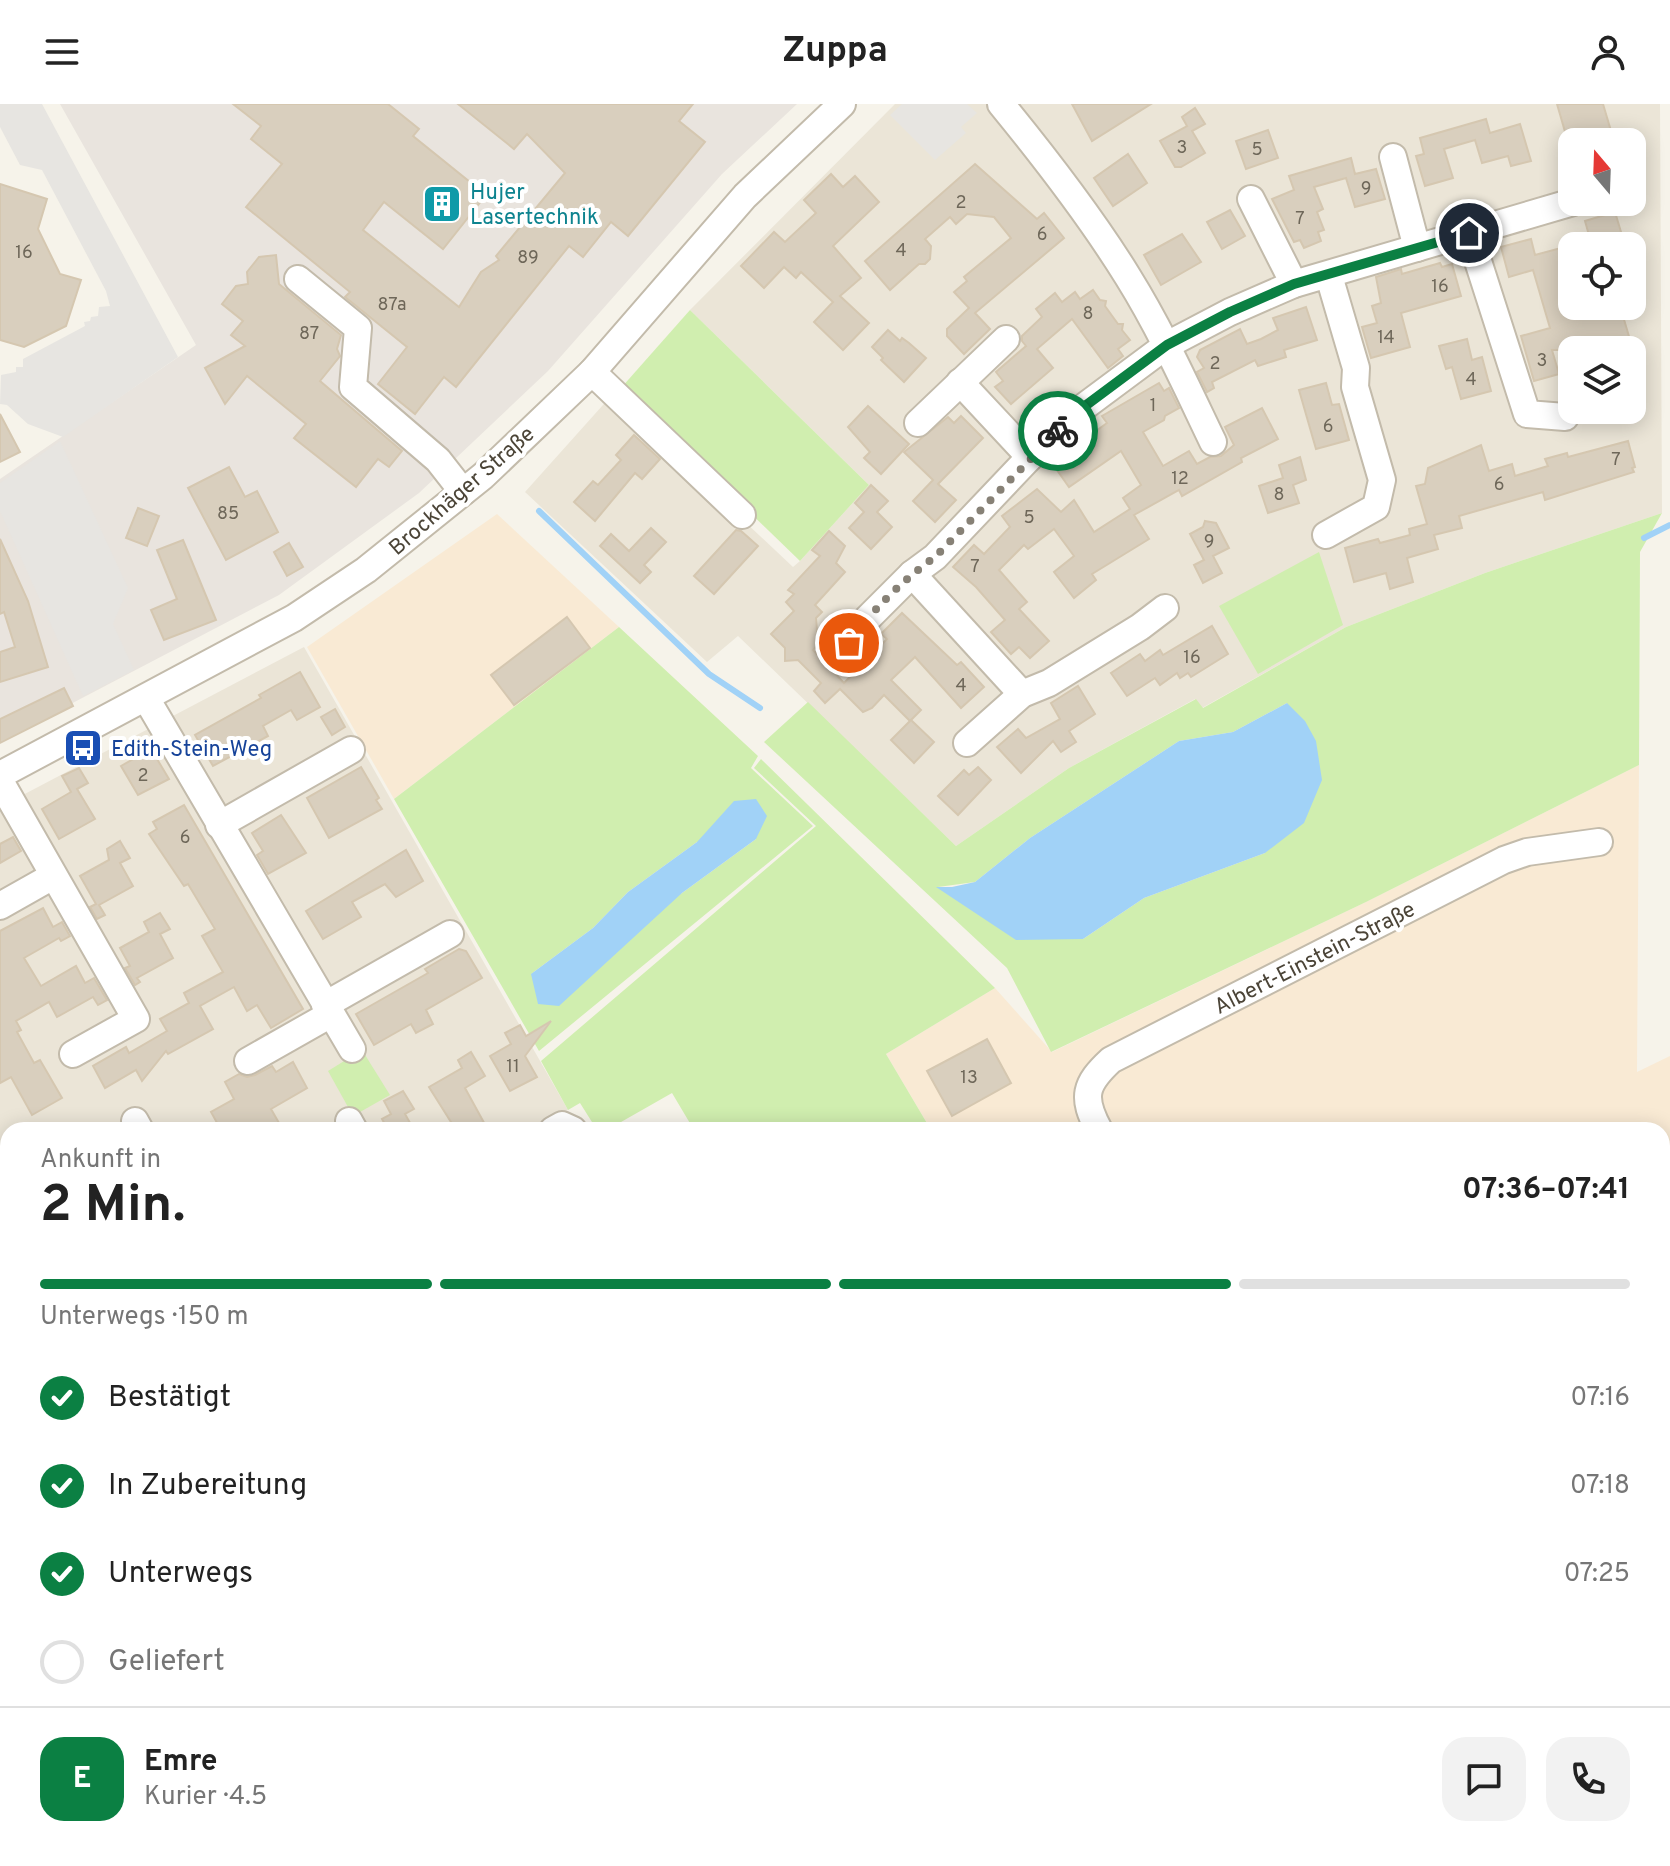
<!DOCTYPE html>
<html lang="de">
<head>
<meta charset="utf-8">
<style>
	body { margin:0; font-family:Overpass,sans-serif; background:#f2f2f2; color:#222; height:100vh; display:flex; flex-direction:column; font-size:30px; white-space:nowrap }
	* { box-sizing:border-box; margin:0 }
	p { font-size:26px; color:#767676 }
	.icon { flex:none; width:44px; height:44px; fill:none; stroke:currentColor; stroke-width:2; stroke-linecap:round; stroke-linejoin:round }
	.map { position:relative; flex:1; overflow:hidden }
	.details { position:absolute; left:0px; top:1018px; width:1670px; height:744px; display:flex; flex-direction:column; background:#fff; border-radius:24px 24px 0 0; box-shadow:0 4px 20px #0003 }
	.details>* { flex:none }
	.needle { width:52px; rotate:341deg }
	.controls { position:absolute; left:1558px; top:24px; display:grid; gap:16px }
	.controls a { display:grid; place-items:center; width:88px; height:88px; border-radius:16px; background:#fff; box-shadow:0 4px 20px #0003; font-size:40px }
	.pin { position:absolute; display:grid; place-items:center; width:68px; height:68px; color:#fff; margin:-34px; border:4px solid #fff; border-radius:50%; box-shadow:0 2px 8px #0007 }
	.courier { position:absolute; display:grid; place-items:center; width:80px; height:80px; margin:-40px; border:6px solid #0b8043; border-radius:50%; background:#fff; color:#222; box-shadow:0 2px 10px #0007 }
	.head em { font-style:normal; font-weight:700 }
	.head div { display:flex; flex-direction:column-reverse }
	.head { display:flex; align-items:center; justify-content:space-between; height:136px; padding:0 40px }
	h1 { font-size:52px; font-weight:700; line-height:60px }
	.bar { display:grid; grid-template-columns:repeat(4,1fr); gap:12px 8px; align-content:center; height:96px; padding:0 40px }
	.bar i { height:10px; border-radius:6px; background:#e0e0e0 }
	.bar .on { background:#0b8043 }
	.bar p { grid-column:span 4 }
	.line { display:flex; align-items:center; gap:20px; padding:0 40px; border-top:2px solid #e0e0e0 }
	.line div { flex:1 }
	.round { display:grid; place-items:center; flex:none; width:84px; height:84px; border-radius:24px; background:#f2f2f2 }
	ol { padding:0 40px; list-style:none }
	li { display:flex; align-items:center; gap:24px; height:88px }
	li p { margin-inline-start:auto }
	li .icon { padding:8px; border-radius:50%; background:#0b8043; color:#fff; stroke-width:4 }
	li:last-child { color:#767676 }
	li i { width:44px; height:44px; border:4px solid #e0e0e0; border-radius:50% }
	header { display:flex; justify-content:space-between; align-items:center; height:104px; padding:0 40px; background:#fff; font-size:36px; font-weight:700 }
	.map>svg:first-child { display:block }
	.residential { fill:#ebe5d7; fill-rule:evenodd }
	.commercial { fill:#f9ead4 }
	.industrial { fill:#e9e4de }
	.green { fill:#d0eeaf; fill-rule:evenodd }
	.parking { fill:#e7e5e1 }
	.water { fill:#a1d2f7 }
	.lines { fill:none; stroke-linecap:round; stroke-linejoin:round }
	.stream { stroke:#a1d2f7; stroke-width:6 }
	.building { fill:#d9cfbe; stroke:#d5c7b0; stroke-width:2 }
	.minor-casing { stroke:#c3bbab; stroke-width:30 }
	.minor { stroke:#fff; stroke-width:26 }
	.done { stroke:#878176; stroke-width:8; stroke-dasharray:0 14.4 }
	.route { stroke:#0b8043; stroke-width:10 }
	.labels { text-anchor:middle; stroke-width:8; stroke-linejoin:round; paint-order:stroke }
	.number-label { font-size:18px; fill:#6e6759 }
	.culture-label { font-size:22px; fill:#0d838f; stroke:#fff; text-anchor:start }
	.street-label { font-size:22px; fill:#4b4437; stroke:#fff }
	.transit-label { font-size:22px; fill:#164399; stroke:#fff; text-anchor:start }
</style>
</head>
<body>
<header><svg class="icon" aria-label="menu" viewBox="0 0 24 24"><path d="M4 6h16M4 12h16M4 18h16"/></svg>Zuppa<svg class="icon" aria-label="person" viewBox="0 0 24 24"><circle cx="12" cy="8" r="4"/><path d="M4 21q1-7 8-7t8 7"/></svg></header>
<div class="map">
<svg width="1670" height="1762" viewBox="0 0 1670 1762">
	<rect width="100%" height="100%" fill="#f6f3ea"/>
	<g class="residential">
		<path d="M895 0H1660L1662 409 1485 469 1346 523 1202 604 1195 595 1069 664 956 742 738 532 707 558 525 388 611 292 793 463 800 457 869 381 690 206ZM1572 38H1632V98H1572ZM1572 142H1632V202H1572ZM1572 246H1632V306H1572Z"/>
		<path d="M304 543 568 1006 532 1026H8V1489L0 1485V703Z"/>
		<path d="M0 1519 8 1523V1606L0 1617Z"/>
		<path d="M8 1653V1754L0 1746V1664Z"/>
		<path d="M9 1754H417L425 1762H17Z"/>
		<path d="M447 1754H988L984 1762H455Z"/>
	</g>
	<g class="commercial">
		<path d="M497 410 619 523 394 695 307 543Z"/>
		<path d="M1639 661 1637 968 1670 952V1261L1662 1244V1026H931L886 950 995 884 1052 948 1366 798Z"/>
		<path d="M1670 1526V1762H1173L1175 1754H1662V1530Z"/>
	</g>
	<path class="industrial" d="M60 0H797L722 70 548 267 419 389 279 491 0 637V375L196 241Z"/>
	<g class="green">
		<path d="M690 206 869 381 800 457 621 284Z"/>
		<path d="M1662 409 1640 448 1639 661 1366 798 1051 948 1007 864 764 638 808 598 956 742 1069 664 1196 595 1203 604 1346 523 1485 469ZM1287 599 1265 749 1144 794 1083 835 938 783 975 778 1030 734 1179 637 1233 628Z"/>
		<path d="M1319 448 1343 521 1258 570 1219 502Z"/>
		<path d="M619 523 758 652 751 664 813 722 539 947 394 695ZM756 735 682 789 531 870 593 824 628 788 697 738Z"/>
		<path d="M761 655 995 884 886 950 931 1026H694L672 989 607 1026H597L580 999 568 1006 541 957 816 722 754 664Z"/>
		<path d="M362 946 390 991 353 1012 328 967Z"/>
		<path d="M1075 1754H1175L1173 1762H1053Z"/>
	</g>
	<g class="parking">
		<path d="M0 0H42L178 253 63 333 28 320 7 301 0 300 1 271 16 268V263H23V255L85 222 84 218 90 217 91 213 98 212 99 203 110 202 106 187 42 66 20 61 0 23Z"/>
		<path d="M902 0H967L977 9 961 23 966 29 935 56 890 11Z"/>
		<path d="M60 337 128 484 113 520 134 566 83 592 0 407V379Z"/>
	</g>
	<g class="water">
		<path d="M1287 599 1305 617 1316 637 1322 676 1304 719 1265 749 1144 794 1083 835 1016 836 936 783H952L975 778 1030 734 1179 637 1233 628Z"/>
		<path d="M756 695 767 712 756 735 682 789 559 902 538 900 531 870 593 824 628 788 697 738 734 697Z"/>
	</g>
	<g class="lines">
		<g class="stream">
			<path d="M539 407 709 570 760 604"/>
			<path d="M1644 434 1670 421"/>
		</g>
	</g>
	<g class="building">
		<path d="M233 0H388L419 25 413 32 486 91 443 145 384 98 363 126 459 203 481 168 499 156 496 152 565 69 527 30 514 45 458 0H693L679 17 705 38 628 132 611 118 583 153 569 142 456 283 444 273 415 310 378 280 407 243 345 193 350 188 246 103 282 60 251 35 261 22Z"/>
		<path d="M1072 0H1151L1092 37Z"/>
		<path d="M1557 0H1603L1611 27 1597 30 1600 38H1568Z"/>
		<path d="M1195 4 1205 20 1192 27 1205 49 1181 63H1175L1160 37 1187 22 1182 13Z"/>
		<path d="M1486 15 1490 29 1520 20 1531 57 1511 62 1508 52 1482 59 1475 36 1444 45 1453 74 1425 82 1416 52 1424 50 1420 34Z"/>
		<path d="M1268 26 1278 54 1246 65 1236 37Z"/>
		<path d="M1128 50 1147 79 1113 102 1094 74Z"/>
		<path d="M1351 54 1355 70 1376 65 1385 95 1355 103 1346 74 1314 83 1323 105 1317 108 1324 126 1318 128 1321 137 1304 144 1300 136 1294 138 1272 95 1294 86 1289 72Z"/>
		<path d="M975 60 1037 115 1044 109 1064 134 975 209 990 225 964 250 947 232V225L969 204 954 188 967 177 964 173 1011 134 994 113 967 110 956 120 950 113 925 135 931 142 930 155 925 160H919L890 186 865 157Z"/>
		<path d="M831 70 843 83 855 72 879 98 833 142 861 174 840 192 869 219 843 246 814 218 833 198 801 168 796 174 784 163 764 184 741 162 774 128 785 138 816 109 804 96Z"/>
		<path d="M0 80 47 95 38 125 60 170 81 176 66 222 24 243 0 236Z"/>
		<path d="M1230 106 1245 132 1222 145 1207 118Z"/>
		<path d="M1615 108 1624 138 1610 142H1592L1585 117Z"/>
		<path d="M1182 130 1201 158 1161 181 1144 151Z"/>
		<path d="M1531 135 1535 151 1572 141V202H1620L1633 246H1552L1559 270 1534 277 1521 232 1550 224 1533 166 1509 173 1501 143Z"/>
		<path d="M276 151 279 180 341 231 337 245 340 252 320 277 402 347 389 363 378 355 356 383 294 334 306 320 247 272 225 300 205 264 245 242 231 231 243 217 222 200 236 182 248 180 247 168 259 153Z"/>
		<path d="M1440 159 1442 163 1452 160 1461 192 1401 209 1410 243 1371 254 1362 223 1377 219 1372 202 1381 199 1376 173 1401 165 1402 170Z"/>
		<path d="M1093 186 1100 196 1106 197 1105 202 1118 220H1123L1122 226 1130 236 1118 245 1123 252 1108 264 1072 215 1037 245 1053 264 1011 300 995 283 1003 277 996 268 1026 242 1022 237V232L1042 213 1036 205 1055 189 1062 198 1075 188 1080 195Z"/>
		<path d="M1306 203 1317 236 1284 246 1286 253 1258 262 1255 256 1212 278 1214 284 1207 288 1197 268 1204 264 1197 253 1200 246 1240 225 1247 240 1261 235 1278 226 1273 214Z"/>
		<path d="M888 226 900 237 902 234 909 239 926 254 904 278 881 256 883 254 872 243Z"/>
		<path d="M1467 235 1472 256 1482 253 1491 287 1461 295 1452 263 1446 265 1439 242Z"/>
		<path d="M1159 279 1164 287 1169 284 1179 304 1165 312 1164 316 1143 328 1163 362 1189 347 1197 360 1210 353 1221 352 1234 341 1225 323 1262 304 1278 335 1241 354 1242 358 1182 392 1179 386 1134 411 1149 435 1092 470 1096 476 1074 494 1054 468 1074 452 1054 425 1028 445 1024 441 999 466 1027 498 1019 505 1049 537 1030 554 1019 543 1011 550 991 528 1005 516 976 483 953 463 974 441 984 450 1010 423 1002 412 1037 385 1061 408 1074 396 1094 428 1130 405 1123 394 1141 381 1121 347 1069 383 1052 359 1107 319 1102 312Z"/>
		<path d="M1326 279 1332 301 1339 300 1349 336 1316 345 1299 286Z"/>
		<path d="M868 302 909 340 881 370 864 354 870 348 848 323Z"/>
		<path d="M0 310 20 348 0 358Z"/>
		<path d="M961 312 983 334 938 380 956 396 935 418 913 397 933 376 904 348 948 313 954 319Z"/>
		<path d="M634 331 660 355 642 375 635 369 595 417 574 398 593 377 598 381 621 356 616 351Z"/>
		<path d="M1628 337 1635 363 1632 364 1634 368 1545 396 1543 388 1459 412 1462 424 1434 431 1438 445 1407 454 1413 478 1390 485 1386 469 1354 478 1345 444 1378 435 1380 439 1410 431 1409 425 1427 420 1416 382 1425 380 1428 364 1481 341 1489 367 1512 360 1515 372 1548 362 1545 355 1567 349 1568 353Z"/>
		<path d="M1300 353 1306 376 1293 381 1299 399 1268 409 1259 382 1283 374 1279 361Z"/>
		<path d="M229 363 245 393 257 387 278 428 226 456 188 384Z"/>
		<path d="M871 381 888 397 877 408 892 423 871 445 849 424 864 408 855 399Z"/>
		<path d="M138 404 159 412 147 442 126 434Z"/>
		<path d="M1205 417 1216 419 1229 444 1213 452 1222 469 1203 479 1194 461 1204 456 1190 430 1203 423Z"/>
		<path d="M651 424 666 438 644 461 651 468 640 479 600 442 611 430 629 447Z"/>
		<path d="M736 426 741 427 758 442 714 490 694 472Z"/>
		<path d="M829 427 845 442 836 459 845 468 815 501 822 508 816 514 817 527 824 534 813 546 844 579 887 535 881 530 902 509 957 561 961 558 984 583 961 604 915 553 891 576 921 606 910 617 884 591 872 604 863 608 840 585 825 599 814 587 821 579 798 556 785 557V544L771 530 794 507 786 498 794 490 788 486 820 452 812 446Z"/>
		<path d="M0 435 28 497 48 563 0 578V548L15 543 4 508 0 510Z"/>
		<path d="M183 436 216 516 164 536 151 506 177 495 157 446Z"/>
		<path d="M289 439 303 463 287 472 274 448Z"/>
		<path d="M567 513 590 544 514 601 491 571Z"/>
		<path d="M1212 522 1228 550 1191 573 1188 569 1180 574 1177 569 1160 581 1155 574 1127 592 1111 569 1140 550 1145 557 1160 546 1163 551Z"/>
		<path d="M300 568 320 603 297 616 291 606 263 622 268 632 213 662 195 631 261 594 259 591Z"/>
		<path d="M1078 582 1095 610 1069 627 1076 638 1061 648 1053 637 1021 669 997 643 1018 625 1026 634 1060 615 1051 599Z"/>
		<path d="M64 584 73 602 0 639V615Z"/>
		<path d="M335 605 345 623 332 631 321 613Z"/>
		<path d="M911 616 934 638 914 659 891 636Z"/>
		<path d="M151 645 169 675 138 691 121 662Z"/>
		<path d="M361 663 379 694 376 696 382 705 329 734 307 694Z"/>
		<path d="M978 663 991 676 958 711 938 692 964 666 969 671Z"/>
		<path d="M79 664 88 679 77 685 95 715 59 735 42 705 71 688 62 672Z"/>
		<path d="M184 701 303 905 271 924 257 901 247 907 234 883 200 902 213 925 168 950 166 947 142 977 136 966 105 984 93 962 126 943 129 949 167 927 160 915 189 899 184 889 223 868 202 832 215 825 188 780 184 782 149 730 157 725 153 718Z"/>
		<path d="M281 711 306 749 268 770 257 751 263 747 252 729Z"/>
		<path d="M13 733 21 747 0 759V740Z"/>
		<path d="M120 737 130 754 120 759 133 782 99 801 105 811 97 815 90 803 96 800 80 772 109 756 107 745Z"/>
		<path d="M406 746 423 777 396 793 385 780 352 798 361 813 323 835 306 807Z"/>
		<path d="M43 804 53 823 62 818 70 832 61 837 59 834 24 854 41 882 76 862 85 879 94 874 107 896 98 901 93 893 57 913 49 898 16 917 21 926 17 928 34 959 40 956 62 994 32 1011 11 973 0 979V827Z"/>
		<path d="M160 809 170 825 160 830 173 854 137 874 140 878 135 881 125 864 130 862 120 844 149 828 144 818Z"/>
		<path d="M459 845 466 847 482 874 426 906 433 920 416 929 411 920 374 941 356 910 428 869 425 865Z"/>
		<path d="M551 917 525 952 537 973 510 987 490 952 511 940 505 929 520 921 526 932Z"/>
		<path d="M987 935 1011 979 952 1012 927 967Z"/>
		<path d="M471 948 485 972 465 984 488 1026H456L429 983 462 964 458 956Z"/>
		<path d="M293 958 307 984 271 1005 283 1026H221L211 1008 234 995 225 978 239 970 247 973 255 971 272 962 276 968Z"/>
		<path d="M403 987 414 1005 405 1010 414 1026H388L382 1015 391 1010 384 997Z"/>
	</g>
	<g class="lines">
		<g class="minor-casing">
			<g id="minor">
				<path d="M1001 0C1046 55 1091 113 1128 173 1161 226 1186 282 1213 338"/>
				<path d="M1393 53 1417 144"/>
				<path d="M1251 95 1294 180"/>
				<path d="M1469 129 1527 310 1565 313"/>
				<path d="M298 175 358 224 353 283 438 356 463 388"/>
				<path d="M592 268 742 411"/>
				<path d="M960 278 1030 353"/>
				<path d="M918 319 1006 235"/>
				<path d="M1326 431 1376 403 1382 376 1355 283 1356 264 1329 172"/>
				<path d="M912 470 1022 590"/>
				<path d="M849 539 862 520 912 470 935 453 1030 353 1085 302 1167 241 1230 208 1294 180 1573 98"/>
				<path d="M146 594 352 945"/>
				<path d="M967 639 1022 590 1049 579 1140 523 1165 504"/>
				<path d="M0 671 294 514 366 466 483 372 592 268 745 92 842 0"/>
				<path d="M0 677 136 915 73 950"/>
				<path d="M219 721 351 646"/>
				<path d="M0 802 53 772"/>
				<path d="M325 901 450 830"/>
				<path d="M248 957 331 910"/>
				<path d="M135 1017 140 1026"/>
				<path d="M349 1017 354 1026"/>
				<path d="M553 1026 562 1021 573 1026"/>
				<path d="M1099 1026C1081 993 1085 980 1111 956L1504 756 1527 748 1599 738"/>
				<path d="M0 1382 4 1375"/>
				<path d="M1662 1505 1670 1501"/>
				<path d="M0 1506 8 1510"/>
				<path d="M0 1638 8 1627"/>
				<path d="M427 1754 436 1762"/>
				<path d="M742 1754 748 1762"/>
				<path d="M1457 1754 1460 1762"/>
				<path d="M0 1757 5 1762"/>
				<path d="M381 1762 387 1754"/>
				<path d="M1014 1762 1039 1754"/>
			</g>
		</g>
		<use href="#minor" class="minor"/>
	</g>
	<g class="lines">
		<path class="done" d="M849 539C872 506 903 476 935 453L1058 327"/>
		<path class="route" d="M1058 327 1085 302 1167 241 1230 208 1294 180 1469 129"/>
	</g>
	<defs>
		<g id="building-square" transform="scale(2)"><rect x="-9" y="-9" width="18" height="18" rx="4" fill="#0f9aa8" stroke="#fff"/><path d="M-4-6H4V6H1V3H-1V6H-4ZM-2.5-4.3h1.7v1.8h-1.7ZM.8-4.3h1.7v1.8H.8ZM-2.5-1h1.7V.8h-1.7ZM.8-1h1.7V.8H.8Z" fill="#fff"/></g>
		<g id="bus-square" transform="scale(2)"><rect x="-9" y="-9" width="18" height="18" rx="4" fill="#1a4fb4" stroke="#fff"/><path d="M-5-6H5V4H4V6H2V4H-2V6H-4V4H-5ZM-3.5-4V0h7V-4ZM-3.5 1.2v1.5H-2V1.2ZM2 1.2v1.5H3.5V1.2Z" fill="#fff"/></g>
	</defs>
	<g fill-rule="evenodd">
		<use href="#building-square" x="442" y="100"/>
		<use href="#bus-square" x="83" y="644"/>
	</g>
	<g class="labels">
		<g class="number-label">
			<text x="1182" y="49">3</text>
			<text x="1257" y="51">5</text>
			<text x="1366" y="90">9</text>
			<text x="961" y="104">2</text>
			<text x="1300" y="120">7</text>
			<text x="1042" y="136">6</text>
			<text x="901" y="152">4</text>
			<text x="24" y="154">16</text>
			<text x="528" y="159">89</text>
			<text x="1440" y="188">16</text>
			<text x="392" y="206">87a</text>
			<text x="1088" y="215">8</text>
			<text x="309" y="235">87</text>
			<text x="1386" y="239">14</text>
			<text x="1542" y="262">3</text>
			<text x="1215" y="265">2</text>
			<text x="1471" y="281">4</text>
			<text x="1153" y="307">1</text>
			<text x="1328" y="328">6</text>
			<text x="1616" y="361">7</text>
			<text x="1180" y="380">12</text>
			<text x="1499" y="386">6</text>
			<text x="1279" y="396">8</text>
			<text x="228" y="415">85</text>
			<text x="1029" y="419">5</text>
			<text x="1209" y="443">9</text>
			<text x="975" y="468">7</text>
			<text x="1192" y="559">16</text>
			<text x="961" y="587">4</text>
			<text x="143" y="677">2</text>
			<text x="185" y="739">6</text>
			<text x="513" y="968">11</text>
			<text x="969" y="979">13</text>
		</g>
		<g class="culture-label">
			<text x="470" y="95">Hujer<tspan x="470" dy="25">Lasertechnik</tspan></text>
		</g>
		<g class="street-label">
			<text transform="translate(461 386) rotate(-41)" y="8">Brockhäger Straße</text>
			<text transform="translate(1314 853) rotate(-27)" y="8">Albert-Einstein-Straße</text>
		</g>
		<g class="transit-label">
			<text x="111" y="652">Edith-Stein-Weg</text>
		</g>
	</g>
</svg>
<div class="controls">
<a><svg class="needle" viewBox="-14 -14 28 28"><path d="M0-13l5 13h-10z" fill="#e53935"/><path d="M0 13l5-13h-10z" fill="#767676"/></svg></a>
<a><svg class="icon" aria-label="locate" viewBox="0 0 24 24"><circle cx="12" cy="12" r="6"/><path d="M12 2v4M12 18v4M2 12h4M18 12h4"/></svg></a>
<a><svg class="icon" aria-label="layers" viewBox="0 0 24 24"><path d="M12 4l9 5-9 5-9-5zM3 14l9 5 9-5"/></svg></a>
</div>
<div class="pin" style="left:849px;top:539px;background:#ea580c"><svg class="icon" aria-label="bag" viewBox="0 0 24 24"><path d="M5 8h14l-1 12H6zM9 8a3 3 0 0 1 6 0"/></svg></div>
<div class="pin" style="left:1469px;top:129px;background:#1f2937"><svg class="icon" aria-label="home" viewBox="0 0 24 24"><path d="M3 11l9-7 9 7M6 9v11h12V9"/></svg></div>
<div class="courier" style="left:1058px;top:327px"><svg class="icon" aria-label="bike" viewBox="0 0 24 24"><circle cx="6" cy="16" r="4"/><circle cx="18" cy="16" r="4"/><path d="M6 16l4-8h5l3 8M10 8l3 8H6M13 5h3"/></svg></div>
<section class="details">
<div class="head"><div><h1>2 Min.</h1><p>Ankunft in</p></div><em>07:36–07:41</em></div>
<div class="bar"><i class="on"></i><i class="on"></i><i class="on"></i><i></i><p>Unterwegs · 150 m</p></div>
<ol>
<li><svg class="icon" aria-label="check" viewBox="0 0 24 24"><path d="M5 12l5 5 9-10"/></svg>Bestätigt<p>07:16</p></li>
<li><svg class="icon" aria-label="check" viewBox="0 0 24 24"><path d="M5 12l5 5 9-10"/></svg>In Zubereitung<p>07:18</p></li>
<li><svg class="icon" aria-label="check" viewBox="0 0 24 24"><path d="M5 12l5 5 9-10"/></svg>Unterwegs<p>07:25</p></li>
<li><i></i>Geliefert</li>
</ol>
<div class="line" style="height:144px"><b class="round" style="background:#0b8043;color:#fff">E</b><div><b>Emre</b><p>Kurier · 4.5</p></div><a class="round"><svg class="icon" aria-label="chat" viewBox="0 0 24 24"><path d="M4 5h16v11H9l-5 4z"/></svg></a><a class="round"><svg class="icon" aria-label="phone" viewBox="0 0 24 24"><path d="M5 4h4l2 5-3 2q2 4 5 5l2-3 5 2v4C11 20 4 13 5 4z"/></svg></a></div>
</section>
</div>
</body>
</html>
